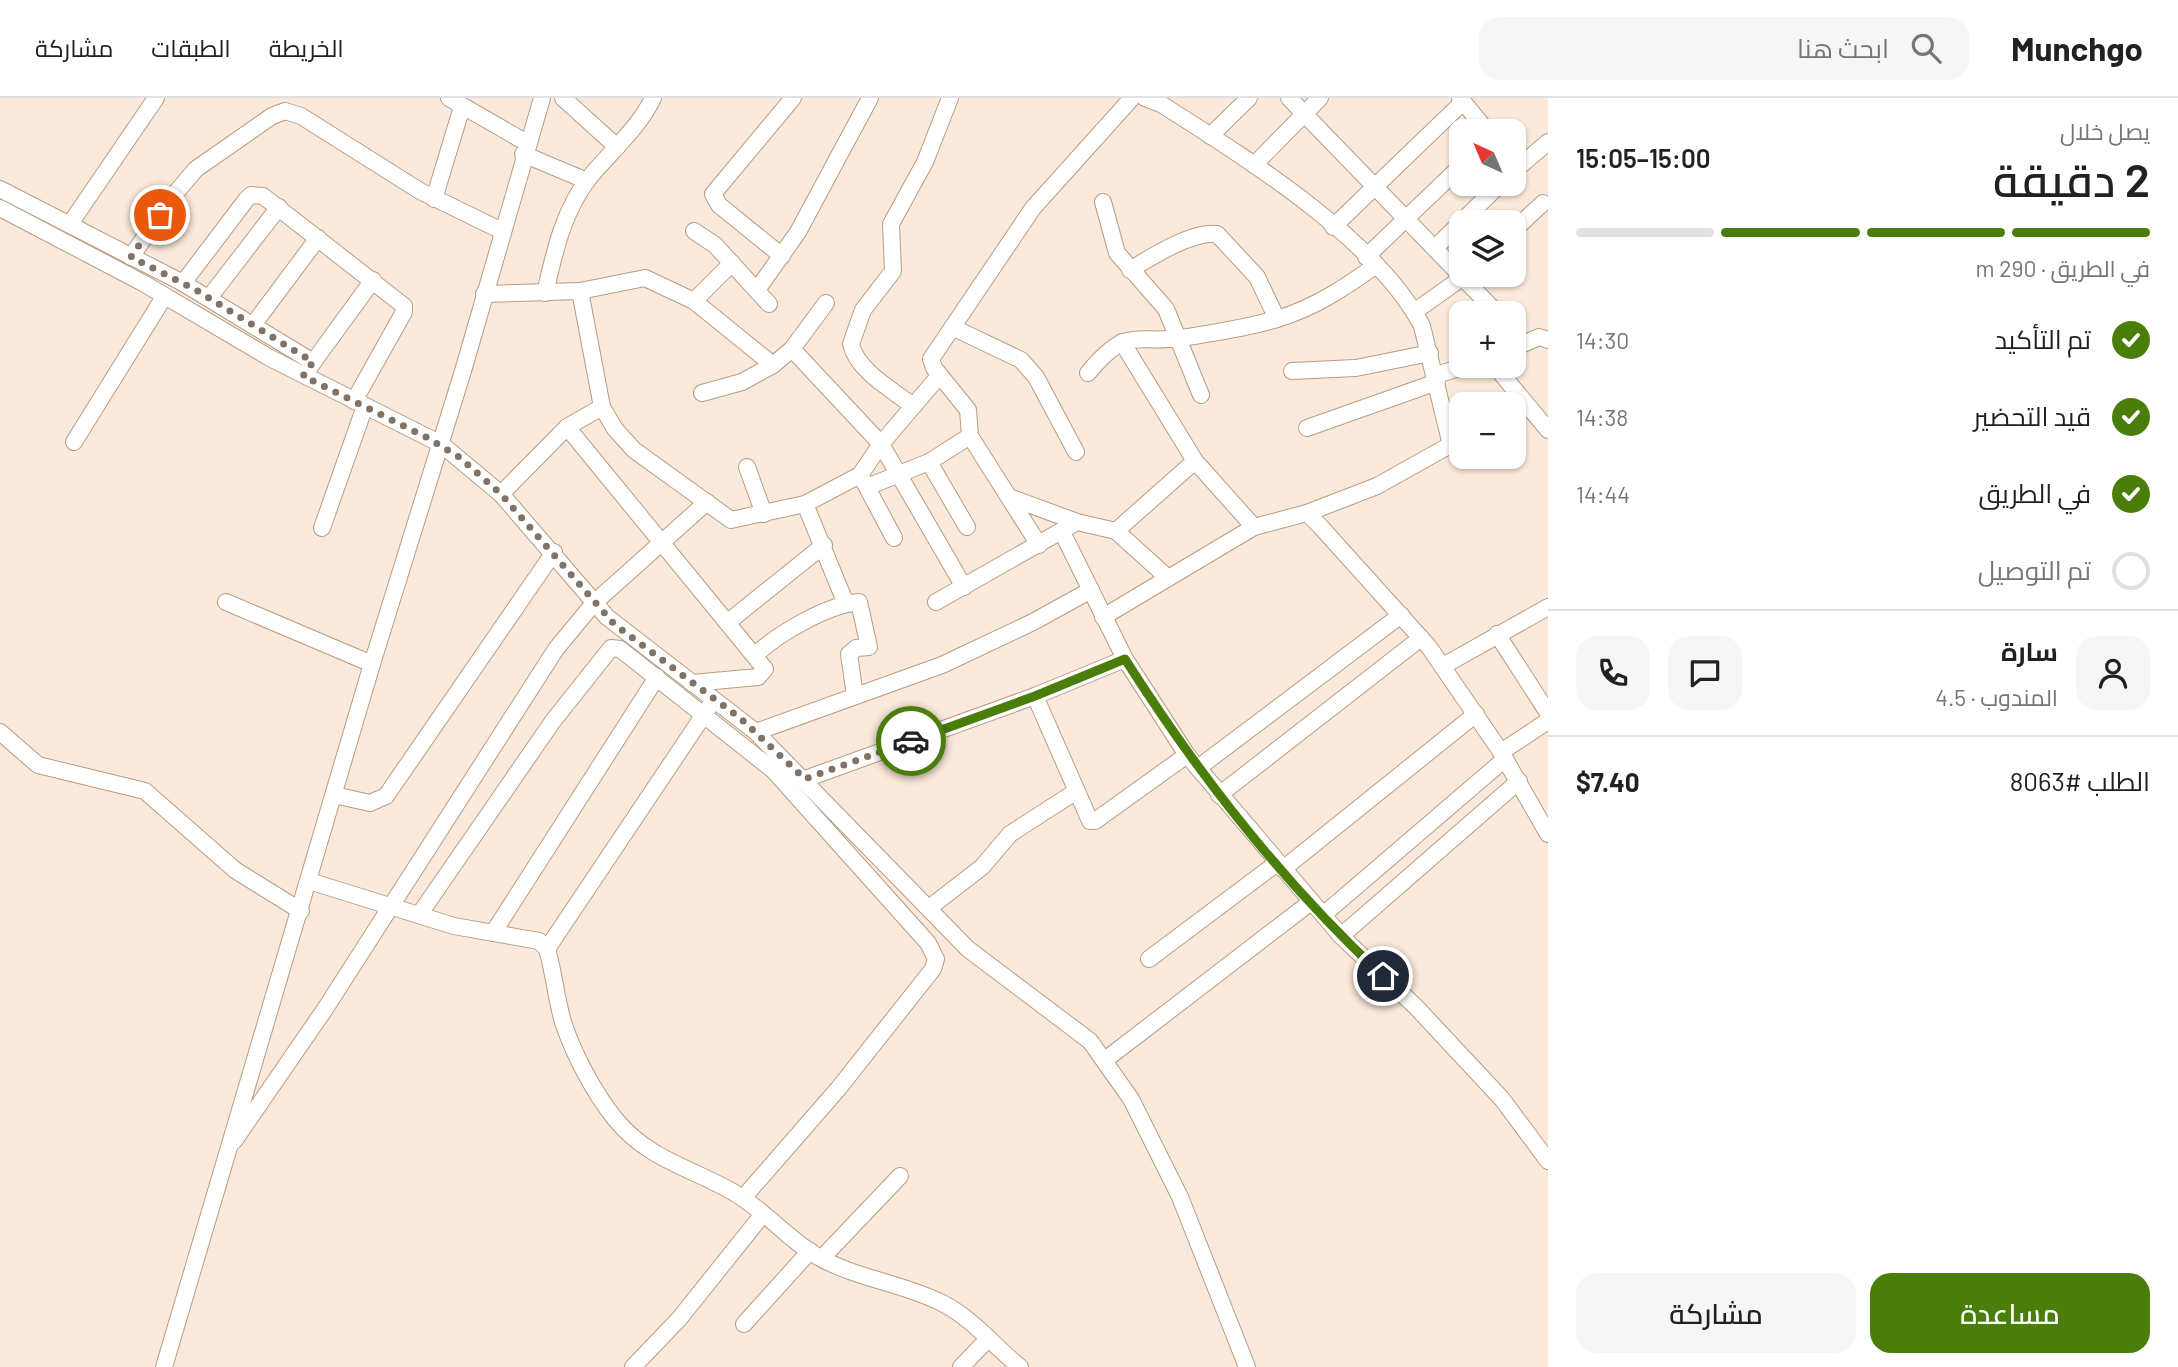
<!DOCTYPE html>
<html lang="ar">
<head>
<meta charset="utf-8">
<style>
	body { margin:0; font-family:Barlow,Cairo,sans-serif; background:#f6f6f6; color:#202124; direction:rtl; height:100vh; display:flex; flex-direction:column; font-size:26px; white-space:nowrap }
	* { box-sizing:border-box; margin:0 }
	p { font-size:23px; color:#757577 }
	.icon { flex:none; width:38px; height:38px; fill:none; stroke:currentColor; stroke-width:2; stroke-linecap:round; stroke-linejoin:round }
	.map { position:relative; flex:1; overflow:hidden; direction:ltr }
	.details { display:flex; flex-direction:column; background:#fff; width:630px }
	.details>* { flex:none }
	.needle { width:46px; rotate:316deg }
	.fabs { position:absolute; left:1449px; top:21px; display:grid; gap:14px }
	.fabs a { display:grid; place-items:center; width:77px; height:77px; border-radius:14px; background:#fff; box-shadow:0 2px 5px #0004; font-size:35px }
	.pin { position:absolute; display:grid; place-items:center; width:60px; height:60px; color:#fff; margin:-30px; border:4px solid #fff; border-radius:50%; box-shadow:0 2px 7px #0007 }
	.courier { position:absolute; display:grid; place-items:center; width:70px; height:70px; margin:-35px; border:5px solid #4b7d0a; border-radius:50%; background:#fff; color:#222; box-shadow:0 2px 9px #0007 }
	.summary em { font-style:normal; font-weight:600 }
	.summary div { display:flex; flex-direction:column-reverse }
	.summary { display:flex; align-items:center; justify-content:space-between; height:119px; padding:0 28px }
	h1 { font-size:46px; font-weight:600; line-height:52px }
	.bar { display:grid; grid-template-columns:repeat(4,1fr); gap:10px 7px; align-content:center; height:84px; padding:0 28px }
	.bar i { height:9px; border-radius:5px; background:#e0e0e0 }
	.bar .on { background:#4b7d0a }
	.bar p { grid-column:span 4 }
	.line { display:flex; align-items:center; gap:18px; padding:0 28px; border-top:2px solid #e0e0e0 }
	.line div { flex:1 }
	.round { display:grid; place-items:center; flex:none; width:74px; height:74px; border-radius:21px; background:#f6f6f6 }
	ol { padding:0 28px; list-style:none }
	li { display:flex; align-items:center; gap:21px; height:77px }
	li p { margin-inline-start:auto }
	li .icon { padding:7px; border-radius:50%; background:#4b7d0a; color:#fff; stroke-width:4 }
	li:last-child { color:#757577 }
	li i { width:38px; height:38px; border:4px solid #e0e0e0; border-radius:50% }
	.cta { display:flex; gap:14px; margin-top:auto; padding:14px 28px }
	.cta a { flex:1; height:80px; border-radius:21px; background:#4b7d0a; color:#fff; font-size:28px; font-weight:600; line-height:80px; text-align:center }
	.cta a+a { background:#f6f6f6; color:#202124 }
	header { display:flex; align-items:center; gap:42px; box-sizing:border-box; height:98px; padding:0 35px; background:#fff; border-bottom:2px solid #e0e0e0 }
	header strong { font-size:33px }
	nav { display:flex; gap:38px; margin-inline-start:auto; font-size:24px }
	.search { width:490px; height:63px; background:#f6f6f6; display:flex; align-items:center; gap:18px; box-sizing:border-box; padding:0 24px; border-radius:21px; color:#757577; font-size:26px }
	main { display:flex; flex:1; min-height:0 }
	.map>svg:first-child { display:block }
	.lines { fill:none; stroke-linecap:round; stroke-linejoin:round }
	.minor-casing { stroke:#b79c84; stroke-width:18 }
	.minor { stroke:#fff; stroke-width:16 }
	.done { stroke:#807267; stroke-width:7; stroke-dasharray:0 12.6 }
	.route { stroke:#4b7d0a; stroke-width:9 }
</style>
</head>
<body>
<header>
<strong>Munchgo</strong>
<div class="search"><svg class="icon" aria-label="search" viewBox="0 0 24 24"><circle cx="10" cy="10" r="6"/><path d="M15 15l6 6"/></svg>ابحث هنا</div>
<nav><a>الخريطة</a><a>الطبقات</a><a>مشاركة</a></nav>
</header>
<main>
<section class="details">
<div class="summary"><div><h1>2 دقيقة</h1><p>يصل خلال</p></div><em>15:00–15:05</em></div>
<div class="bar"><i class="on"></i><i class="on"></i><i class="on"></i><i></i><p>في الطريق · 290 m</p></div>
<ol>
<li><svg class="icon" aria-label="check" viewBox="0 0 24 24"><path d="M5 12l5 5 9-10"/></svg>تم التأكيد<p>14:30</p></li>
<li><svg class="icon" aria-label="check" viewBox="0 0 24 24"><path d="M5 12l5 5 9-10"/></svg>قيد التحضير<p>14:38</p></li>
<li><svg class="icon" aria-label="check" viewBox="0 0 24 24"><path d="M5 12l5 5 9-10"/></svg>في الطريق<p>14:44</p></li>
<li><i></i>تم التوصيل</li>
</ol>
<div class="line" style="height:126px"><a class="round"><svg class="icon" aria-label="person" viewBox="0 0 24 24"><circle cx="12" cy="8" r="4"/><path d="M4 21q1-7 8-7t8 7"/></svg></a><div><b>سارة</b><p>المندوب · 4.5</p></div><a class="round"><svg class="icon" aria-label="chat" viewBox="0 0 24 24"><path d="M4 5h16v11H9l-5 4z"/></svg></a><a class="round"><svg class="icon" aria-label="phone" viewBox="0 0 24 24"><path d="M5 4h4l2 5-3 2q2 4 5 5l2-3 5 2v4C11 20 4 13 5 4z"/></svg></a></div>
<div class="line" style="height:91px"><div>الطلب #8063</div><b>$7.40</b></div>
<div class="cta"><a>مساعدة</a><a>مشاركة</a></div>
</section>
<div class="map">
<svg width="1548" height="1269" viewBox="0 0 1548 1269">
	<rect width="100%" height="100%" fill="#fbeadb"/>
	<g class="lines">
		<g class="minor-casing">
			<g id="minor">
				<path d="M449 0 527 45"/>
				<path d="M563 0 617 49"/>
				<path d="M1145 0 1161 6C1244 59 1376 140 1422 228L1451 347"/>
				<path d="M1289 0 1497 215"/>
				<path d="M1460 0 1487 33"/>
				<path d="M1210 38 1249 0"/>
				<path d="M523 56 587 83"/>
				<path d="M1254 67 1320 0"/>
				<path d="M1514 73 1548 44"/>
				<path d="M0 91 183 185 313 264"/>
				<path d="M434 101 462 9"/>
				<path d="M1103 104 1117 155 1166 211 1201 297"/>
				<path d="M0 110 143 185 270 260 441 346 501 396 607 519 756 634 968 851 1090 943 1131 1001 1180 1099 1247 1269"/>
				<path d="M70 126 156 0"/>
				<path d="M1333 129 1463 4"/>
				<path d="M1514 132 1543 105"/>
				<path d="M694 133 715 147 769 206"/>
				<path d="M1435 150 1500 86"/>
				<path d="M782 158 719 107 713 96 793 0"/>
				<path d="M131 159 173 98 196 71 272 18 285 13 301 18 420 93 502 133"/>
				<path d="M1366 159 1461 68"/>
				<path d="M1130 172C1151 159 1192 133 1217 136L1257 179 1277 221"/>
				<path d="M183 185 246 102 251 97 263 98 404 208V214L354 303"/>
				<path d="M757 192 798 134 870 0"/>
				<path d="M580 193 602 309 615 331 634 352 731 422 805 406 860 377 881 346 939 278"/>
				<path d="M545 195C554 156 563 113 589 80 611 53 638 31 653 0"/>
				<path d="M484 196 580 193 645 180 694 203 773 267 792 251 826 205"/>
				<path d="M209 200 279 109"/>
				<path d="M694 203 732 165"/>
				<path d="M1414 214 1466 177"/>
				<path d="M253 227 318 140"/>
				<path d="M954 230 1021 262 1036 279 1076 354"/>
				<path d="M1514 250 1539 239 1548 242"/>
				<path d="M792 251 881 346 964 489"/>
				<path d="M1495 268 1548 332"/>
				<path d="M309 270 373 182"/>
				<path d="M1292 273 1356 270 1430 255"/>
				<path d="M1088 275C1127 228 1133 246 1182 240 1214 235 1246 230 1277 221 1314 210 1344 190 1375 168"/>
				<path d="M1436 277 1466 268"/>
				<path d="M702 295 742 284 773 267"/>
				<path d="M913 308C893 292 857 273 851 246L863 212 893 173 891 126 925 64 950 0"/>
				<path d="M567 329 765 571 758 579 692 585"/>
				<path d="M1307 330 1437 284"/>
				<path d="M74 344 164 199"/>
				<path d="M929 364 967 429"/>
				<path d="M747 369 764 416"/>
				<path d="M862 380 894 440"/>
				<path d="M867 389 929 364 970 338"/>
				<path d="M501 396 567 329 602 309"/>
				<path d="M1009 399 1077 424"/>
				<path d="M805 406 846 506"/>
				<path d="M1307 415 1377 388 1461 341"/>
				<path d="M1254 429 1307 415 1320 428 1429 549 1501 654 1548 736"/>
				<path d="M322 430 365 308"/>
				<path d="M1116 433 1195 363"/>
				<path d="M1062 434 1125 561 1187 657 1341 838 1416 909 1502 1001 1548 1063"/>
				<path d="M1039 447 970 338 968 312 934 270 931 261 1033 110 1132 0"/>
				<path d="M226 504 372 566"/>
				<path d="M936 504 1077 424 1116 433 1168 480"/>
				<path d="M1103 519 1254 429 1195 363 1122 244"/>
				<path d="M728 524 824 447"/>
				<path d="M1497 536 1548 615"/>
				<path d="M755 557C779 535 827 507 859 504L869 549 856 550 849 556 855 598"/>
				<path d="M1443 568 1548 509"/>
				<path d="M1035 598 1090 723H1095L1187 657"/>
				<path d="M0 634 38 667 145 693 235 772 301 813"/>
				<path d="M756 634 942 567 1033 524 1091 492"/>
				<path d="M1501 654 1548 623"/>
				<path d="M1198 670 1401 517"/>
				<path d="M805 681 1035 598 1125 561"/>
				<path d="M334 697 370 705 386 698 554 454"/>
				<path d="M1219 697 1421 540"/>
				<path d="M1283 771 1476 616"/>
				<path d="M309 783 454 828 539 843 547 851C554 875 556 900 563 924 574 957 594 995 616 1022 648 1061 691 1070 733 1094 765 1112 789 1143 822 1161 860 1181 904 1186 942 1205 972 1220 994 1248 1020 1269"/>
				<path d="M929 810 982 769 1010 736 1075 694"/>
				<path d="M419 817 553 623 611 550 620 551 773 672 928 845 936 861 933 871 838 991 743 1100"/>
				<path d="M1323 817 1505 661"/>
				<path d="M493 835 657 579"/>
				<path d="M1341 838 1519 683"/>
				<path d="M547 851 709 609"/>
				<path d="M1149 861 1277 765"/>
				<path d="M1105 962 1311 804"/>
				<path d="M234 1043 325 911 556 551 594 505 707 404"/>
				<path d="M822 1160 900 1078"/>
				<path d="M744 1226 810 1153"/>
				<path d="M164 1269 372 566 463 273 542 0"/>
				<path d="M633 1269 679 1221 763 1116"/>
				<path d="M961 1269 988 1241"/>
			</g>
		</g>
		<use href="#minor" class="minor"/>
	</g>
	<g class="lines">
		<path class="done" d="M160 117 131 159 196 192 313 264 303 278 428 340 459 359 501 396 614 526 740 620 805 681 911 643"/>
		<path class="route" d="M911 643 1035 598 1125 561C1198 676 1283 785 1383 878"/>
	</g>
</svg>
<div class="fabs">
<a><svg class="needle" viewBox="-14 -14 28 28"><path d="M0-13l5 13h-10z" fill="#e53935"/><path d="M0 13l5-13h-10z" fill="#757577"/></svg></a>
<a><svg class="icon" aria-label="layers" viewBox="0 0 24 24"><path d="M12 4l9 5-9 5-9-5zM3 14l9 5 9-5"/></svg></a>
<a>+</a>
<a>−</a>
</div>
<div class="pin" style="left:160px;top:117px;background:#ea580c"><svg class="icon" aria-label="bag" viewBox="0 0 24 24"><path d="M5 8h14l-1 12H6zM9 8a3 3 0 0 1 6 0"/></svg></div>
<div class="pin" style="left:1383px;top:878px;background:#1f2937"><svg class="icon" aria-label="home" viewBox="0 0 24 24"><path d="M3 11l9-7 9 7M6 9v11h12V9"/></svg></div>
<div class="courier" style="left:911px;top:643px"><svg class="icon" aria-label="car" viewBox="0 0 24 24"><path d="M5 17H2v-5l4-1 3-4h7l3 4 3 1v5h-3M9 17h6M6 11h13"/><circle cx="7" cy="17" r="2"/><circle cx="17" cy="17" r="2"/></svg></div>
</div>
</main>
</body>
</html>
